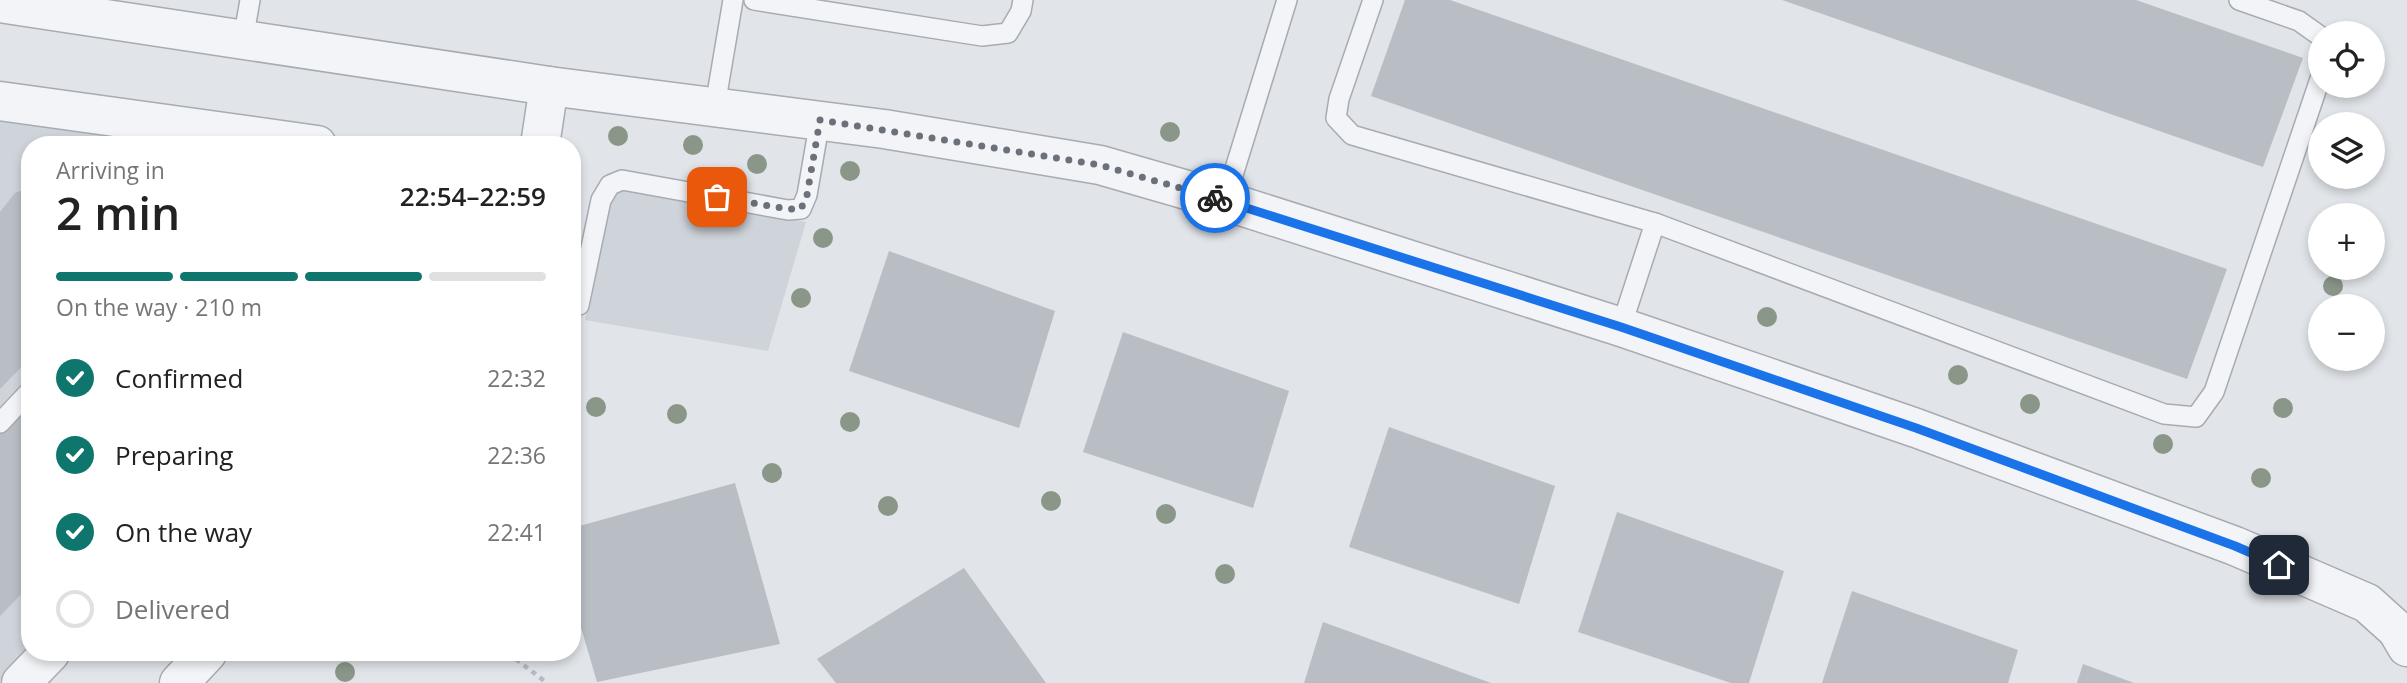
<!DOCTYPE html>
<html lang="en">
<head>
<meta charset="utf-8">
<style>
	body { margin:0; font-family:"Open Sans",sans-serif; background:#f6f6f6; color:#222; height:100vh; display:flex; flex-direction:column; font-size:26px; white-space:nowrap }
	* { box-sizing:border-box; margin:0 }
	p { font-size:23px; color:#767676 }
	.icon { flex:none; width:38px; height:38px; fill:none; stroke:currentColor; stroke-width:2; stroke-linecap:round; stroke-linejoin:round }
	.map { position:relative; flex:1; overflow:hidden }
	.sheet { position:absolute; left:21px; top:136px; width:560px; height:525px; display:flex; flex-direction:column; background:#fff; border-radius:28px; box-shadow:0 4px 10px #0003 }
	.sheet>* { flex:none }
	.buttons { position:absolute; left:2308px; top:21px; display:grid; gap:14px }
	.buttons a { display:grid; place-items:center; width:77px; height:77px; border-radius:50%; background:#fff; box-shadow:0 4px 10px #0003; font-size:35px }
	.pin { position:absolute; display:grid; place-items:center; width:60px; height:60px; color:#fff; margin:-30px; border-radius:14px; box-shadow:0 4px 10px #0006 }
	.courier { position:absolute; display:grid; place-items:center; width:70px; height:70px; margin:-35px; border:5px solid #1a73e8; border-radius:50%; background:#fff; color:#222; box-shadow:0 2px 9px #0007 }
	.headline em { font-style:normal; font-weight:600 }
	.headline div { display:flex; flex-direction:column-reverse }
	.headline { display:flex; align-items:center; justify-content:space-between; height:119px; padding:0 35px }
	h1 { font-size:46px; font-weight:600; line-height:52px }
	.bar { display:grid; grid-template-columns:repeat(4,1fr); gap:10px 7px; align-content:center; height:84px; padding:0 35px }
	.bar i { height:9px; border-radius:5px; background:#e0e0e0 }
	.bar .active { background:#0f766e }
	.bar p { grid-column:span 4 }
	ol { padding:0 35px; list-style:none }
	li { display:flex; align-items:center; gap:21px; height:77px }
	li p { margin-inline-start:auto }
	li .icon { padding:7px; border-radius:50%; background:#0f766e; color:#fff; stroke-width:4 }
	li:last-child { color:#767676 }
	li i { width:38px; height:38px; border:4px solid #e0e0e0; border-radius:50% }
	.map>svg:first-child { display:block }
	.built { fill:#cfd3da }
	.building { fill:#b8bec4 }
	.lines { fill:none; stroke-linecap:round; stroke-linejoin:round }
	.service-casing { stroke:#a7abb2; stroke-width:22 }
	.minor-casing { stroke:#a7abb2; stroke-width:41 }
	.path { stroke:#b7bac0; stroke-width:4.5; stroke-dasharray:5 5; stroke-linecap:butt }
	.service { stroke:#f3f4f7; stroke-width:19 }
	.minor { stroke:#f3f4f7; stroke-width:38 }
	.tree { fill:#8a9788 }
	.done { stroke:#6b717a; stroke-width:7; stroke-dasharray:0 12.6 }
	.route { stroke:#1a73e8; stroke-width:9 }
</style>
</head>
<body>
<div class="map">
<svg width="2407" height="683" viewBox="0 0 2407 683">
	<rect width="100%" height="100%" fill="#e1e4e8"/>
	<g class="built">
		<path d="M0 114 206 145H30V648L0 681Z"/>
		<path d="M623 188 806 222 768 351 585 320 610 203Z"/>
	</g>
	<g class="building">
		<path d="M1405 0H1450L2227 269 2187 379 1371 96Z"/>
		<path d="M1782 0H2136L2303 58 2263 167Z"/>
		<path d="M30 187V358L0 389V212L15 193Z"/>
		<path d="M889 251 1055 311 1019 428 849 371Z"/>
		<path d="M1123 332 1289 391 1253 508 1083 452Z"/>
		<path d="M30 398V585L0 616V430Z"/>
		<path d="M1389 427 1555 486 1519 604 1349 547Z"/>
		<path d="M735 483 780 644 597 682 572 597V528Z"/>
		<path d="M1617 512 1784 571 1749 683H1731L1578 632Z"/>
		<path d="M964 568 1046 683H836L817 659Z"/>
		<path d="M1852 591 2018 650 2008 683H1822Z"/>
		<path d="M1323 622 1491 683H1304Z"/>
		<path d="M2083 664 2134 683H2077Z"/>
	</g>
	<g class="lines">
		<g class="service-casing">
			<g id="service">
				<path d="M754 0 982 36 1008 33 1021 11 1023 0"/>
				<path d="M1373 0 1339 99 1336 118 1352 135 1655 223 2164 414 2196 417 2214 392 2320 79"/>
				<path d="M2239 0 2299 21 2320 36"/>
				<path d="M243 40 250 0"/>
				<path d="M715 106 733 0"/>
				<path d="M1225 201 1287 0"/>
				<path d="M572 307 579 305 601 200 610 185 622 180 788 210 801 209 807 195 820 120"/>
				<path d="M1621 327 1655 223"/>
				<path d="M0 423 30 391"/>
			</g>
		</g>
		<g class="minor-casing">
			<g id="minor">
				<path d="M0 3 549 86 884 129 1100 165 1225 201 1621 327 1916 428 2235 546 2367 603 2397 630 2407 647"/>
				<path d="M0 101 317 145"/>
				<path d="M540 145 549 86"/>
				<path d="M21 683 50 653"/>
				<path d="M179 683 207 653"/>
			</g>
		</g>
		<path class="path" d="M508 653 547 683"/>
		<use href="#service" class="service"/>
		<use href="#minor" class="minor"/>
	</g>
	<g class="tree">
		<circle cx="1170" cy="132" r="10"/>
		<circle cx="618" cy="136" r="10"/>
		<circle cx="693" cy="145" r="10"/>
		<circle cx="757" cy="164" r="10"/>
		<circle cx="850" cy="171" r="10"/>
		<circle cx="823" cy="238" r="10"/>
		<circle cx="2333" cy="286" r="10"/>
		<circle cx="801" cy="298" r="10"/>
		<circle cx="1767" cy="317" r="10"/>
		<circle cx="1958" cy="375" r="10"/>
		<circle cx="2030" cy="404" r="10"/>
		<circle cx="596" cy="407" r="10"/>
		<circle cx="2283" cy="408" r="10"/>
		<circle cx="677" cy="414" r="10"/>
		<circle cx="850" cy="422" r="10"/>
		<circle cx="2163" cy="444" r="10"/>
		<circle cx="772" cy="473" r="10"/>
		<circle cx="2261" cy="478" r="10"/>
		<circle cx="1051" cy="501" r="10"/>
		<circle cx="888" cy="506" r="10"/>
		<circle cx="1166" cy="514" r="10"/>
		<circle cx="1225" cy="574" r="10"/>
		<circle cx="345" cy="672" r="10"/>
	</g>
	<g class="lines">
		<path class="done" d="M717 197 788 209H801L807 195 820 120 1100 165 1215 198"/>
		<path class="route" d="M1215 198 1621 327 1916 428 2235 546 2279 565"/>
	</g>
</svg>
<div class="buttons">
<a><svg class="icon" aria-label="locate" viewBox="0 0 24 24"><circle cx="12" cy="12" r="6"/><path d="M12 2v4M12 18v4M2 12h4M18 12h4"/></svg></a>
<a><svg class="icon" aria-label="layers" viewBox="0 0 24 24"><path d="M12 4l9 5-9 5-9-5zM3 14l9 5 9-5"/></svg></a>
<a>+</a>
<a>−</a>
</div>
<div class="pin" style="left:717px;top:197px;background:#ea580c"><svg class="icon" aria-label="bag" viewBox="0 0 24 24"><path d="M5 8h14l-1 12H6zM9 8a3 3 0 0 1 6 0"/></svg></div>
<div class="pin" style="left:2279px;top:565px;background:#1f2937"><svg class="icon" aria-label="home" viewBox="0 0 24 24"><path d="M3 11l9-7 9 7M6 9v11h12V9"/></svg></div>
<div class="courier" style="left:1215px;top:198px"><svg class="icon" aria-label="bike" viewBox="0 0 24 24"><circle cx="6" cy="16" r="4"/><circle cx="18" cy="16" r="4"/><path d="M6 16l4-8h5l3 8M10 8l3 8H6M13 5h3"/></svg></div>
<section class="sheet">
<div class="headline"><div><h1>2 min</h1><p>Arriving in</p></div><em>22:54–22:59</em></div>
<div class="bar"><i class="active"></i><i class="active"></i><i class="active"></i><i></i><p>On the way · 210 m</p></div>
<ol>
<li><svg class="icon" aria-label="check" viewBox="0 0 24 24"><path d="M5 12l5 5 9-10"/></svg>Confirmed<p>22:32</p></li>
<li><svg class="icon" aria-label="check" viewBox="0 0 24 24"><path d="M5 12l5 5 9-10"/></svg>Preparing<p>22:36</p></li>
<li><svg class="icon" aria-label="check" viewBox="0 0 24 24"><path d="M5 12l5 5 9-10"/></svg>On the way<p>22:41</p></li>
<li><i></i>Delivered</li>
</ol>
</section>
</div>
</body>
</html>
